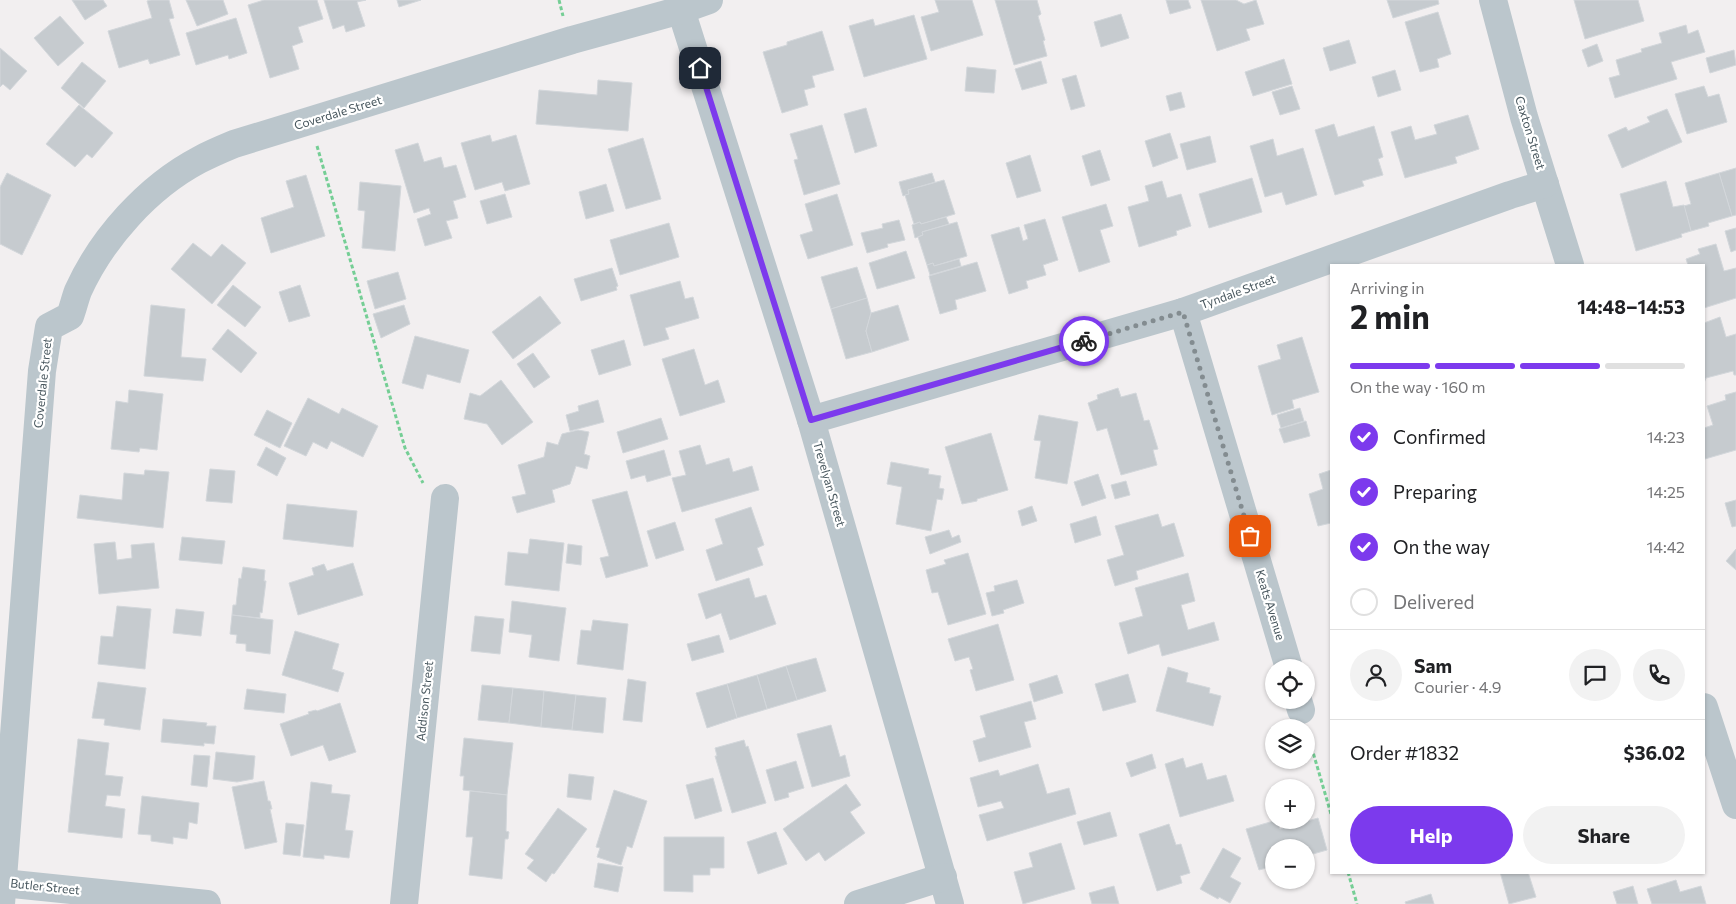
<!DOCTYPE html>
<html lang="en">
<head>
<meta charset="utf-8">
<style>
	body { margin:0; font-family:Commissioner,sans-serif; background:#f2f2f2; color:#202124; height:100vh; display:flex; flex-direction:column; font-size:19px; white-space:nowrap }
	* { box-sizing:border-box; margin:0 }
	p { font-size:16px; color:#757577 }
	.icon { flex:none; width:28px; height:28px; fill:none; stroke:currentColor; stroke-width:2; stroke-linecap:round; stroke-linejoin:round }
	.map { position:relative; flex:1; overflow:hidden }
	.sheet { position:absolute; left:1330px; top:264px; width:375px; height:610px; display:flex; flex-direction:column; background:#fff; border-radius:0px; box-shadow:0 1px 4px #0004 }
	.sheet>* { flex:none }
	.fabs { position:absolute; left:1265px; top:659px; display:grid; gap:10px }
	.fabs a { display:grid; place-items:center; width:50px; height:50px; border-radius:50%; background:#fff; box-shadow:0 1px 4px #0004; font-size:25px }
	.pin { position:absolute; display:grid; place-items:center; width:42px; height:42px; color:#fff; margin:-21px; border-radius:10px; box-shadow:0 2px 8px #0006 }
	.courier { position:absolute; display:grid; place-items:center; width:50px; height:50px; margin:-25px; border:4px solid #7c3aed; border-radius:50%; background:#fff; color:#222; box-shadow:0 1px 6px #0007 }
	.summary em { font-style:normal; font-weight:700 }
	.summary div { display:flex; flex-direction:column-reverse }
	.summary { display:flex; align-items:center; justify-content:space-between; height:85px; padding:0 20px }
	h1 { font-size:32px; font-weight:700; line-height:38px }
	.bar { display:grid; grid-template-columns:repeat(4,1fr); gap:8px 5px; align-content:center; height:60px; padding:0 20px }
	.bar i { height:6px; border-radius:4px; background:#e0e0e0 }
	.bar .active { background:#7c3aed }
	.bar p { grid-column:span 4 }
	.line { display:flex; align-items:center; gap:12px; padding:0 20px; border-top:1px solid #e0e0e0 }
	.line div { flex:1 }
	.round { display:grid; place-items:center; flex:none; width:52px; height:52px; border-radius:26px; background:#f2f2f2 }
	ol { padding:0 20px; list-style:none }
	li { display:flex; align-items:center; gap:15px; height:55px }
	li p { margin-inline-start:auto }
	li .icon { padding:5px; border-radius:50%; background:#7c3aed; color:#fff; stroke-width:4 }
	li:last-child { color:#757577 }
	li i { width:28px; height:28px; border:2px solid #e0e0e0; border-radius:50% }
	.primary-button { display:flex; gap:10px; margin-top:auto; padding:10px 20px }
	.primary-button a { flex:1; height:58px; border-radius:30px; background:#7c3aed; color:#fff; font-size:20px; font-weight:700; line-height:58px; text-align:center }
	.primary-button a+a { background:#f2f2f2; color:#202124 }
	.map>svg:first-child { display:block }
	.building { fill:#c6cbcf; stroke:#d3d7db }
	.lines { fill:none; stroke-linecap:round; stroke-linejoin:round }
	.path { stroke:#75ce95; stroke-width:3; stroke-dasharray:4 2.5; stroke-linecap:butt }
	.street { stroke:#bbc6cc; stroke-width:28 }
	.done { stroke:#838c90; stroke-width:5; stroke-dasharray:0 9 }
	.route { stroke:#7c3aed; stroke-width:6 }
	.labels { text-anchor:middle; stroke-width:4.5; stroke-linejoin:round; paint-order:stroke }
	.street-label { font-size:12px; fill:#47565d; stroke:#fff }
</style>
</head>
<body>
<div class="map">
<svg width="1736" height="904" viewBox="0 0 1736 904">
	<rect width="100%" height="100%" fill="#f2eff0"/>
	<g class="building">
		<path d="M72 0H103L107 6 85 20Z"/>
		<path d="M151 0H169L174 18 169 19 180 55 150 64 148 59 119 68 108 31 152 18 147 1Z"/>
		<path d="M186 0H223L228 14 197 26Z"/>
		<path d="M264 0H317L323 19 298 27 303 42 292 46 299 69 270 78 248 5Z"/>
		<path d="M324 0H366L357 2 365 26 346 32 344 25 333 29Z"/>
		<path d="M397 0H421L399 7Z"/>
		<path d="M935 0H972L983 35 931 51 921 17 939 12Z"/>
		<path d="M995 0H1037L1041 14 1038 16 1045 40 1043 41 1047 56 1014 65Z"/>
		<path d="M1166 0H1188L1191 8 1170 14Z"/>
		<path d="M1201 0H1236L1244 4 1256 0 1264 24 1246 29 1250 40 1217 51Z"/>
		<path d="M1387 0H1438L1439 4 1393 18Z"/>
		<path d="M1574 0H1638L1644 21 1585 39Z"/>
		<path d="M1438 12 1451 54 1437 59 1439 67 1420 72 1405 22Z"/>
		<path d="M1121 14 1129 38 1101 47 1094 22Z"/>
		<path d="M914 15 927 59 864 77 849 26 873 19 875 26Z"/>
		<path d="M60 16 84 43 58 66 34 38Z"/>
		<path d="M236 18 247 53 229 59 228 55 196 65 186 33Z"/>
		<path d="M1686 25 1688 34 1698 30 1705 52 1671 62 1677 79 1615 98 1609 78 1620 75 1616 60 1642 52 1641 49 1662 43 1659 33Z"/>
		<path d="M822 31 834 70 812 76 815 87 804 90 808 105 782 113 763 52 787 45V42Z"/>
		<path d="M1349 40 1356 63 1330 71 1323 48Z"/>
		<path d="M1597 44 1603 61 1588 67 1582 50Z"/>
		<path d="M0 48 27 71 10 90 3 84 0 87Z"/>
		<path d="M1734 50 1736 65 1710 73 1706 58Z"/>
		<path d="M1284 59 1292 84 1253 96 1245 72Z"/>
		<path d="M1041 61 1047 83 1022 90 1015 69Z"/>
		<path d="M82 62 106 81 84 108 61 88Z"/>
		<path d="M967 67 996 70 994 93 965 91Z"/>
		<path d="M1395 70 1401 90 1378 97 1372 77Z"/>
		<path d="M1076 75 1085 106 1071 110 1062 79Z"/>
		<path d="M598 80 632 83 628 131 536 124 539 90 597 95Z"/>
		<path d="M1292 86 1300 109 1280 115 1272 92Z"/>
		<path d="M1704 86 1708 97 1719 94 1727 122 1687 134 1675 94Z"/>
		<path d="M1181 92 1185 107 1170 111 1166 96Z"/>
		<path d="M79 105 113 133 92 158 87 154 75 167 46 144Z"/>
		<path d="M866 108 877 146 855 153 844 114Z"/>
		<path d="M1667 109 1682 142 1622 168 1608 135 1626 127 1628 131 1650 122 1647 117Z"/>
		<path d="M1468 115 1479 149 1455 157 1457 163 1405 178 1391 132 1411 126 1415 140 1437 134 1434 125Z"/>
		<path d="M1334 124 1338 137 1374 126 1383 157 1378 159 1383 175 1362 181 1364 186 1335 195 1315 130Z"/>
		<path d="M822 125 840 184 804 195 794 160 798 159 790 134Z"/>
		<path d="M1170 133 1178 158 1153 167 1145 141Z"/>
		<path d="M490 135 492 142 516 135 530 184 505 191 502 182 475 190 461 143Z"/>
		<path d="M1210 136 1216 162 1187 170 1180 144Z"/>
		<path d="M643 138 661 199 626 209 608 149Z"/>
		<path d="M1273 139 1277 156 1303 148 1317 195 1286 205 1282 192 1265 197 1250 146Z"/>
		<path d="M418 143 424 162 441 157 444 168 456 165 466 197 453 201 458 218 446 221 452 238 425 246 417 219 431 214 429 208 414 213 395 150Z"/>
		<path d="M1100 150 1110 180 1091 186 1082 156Z"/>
		<path d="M1030 155 1041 191 1017 198 1006 163Z"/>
		<path d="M1736 168V215L1732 216 1719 173Z"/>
		<path d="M7 173 51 195 22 255 0 244V187Z"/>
		<path d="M932 173 935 182 908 190 909 194 903 196 899 182Z"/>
		<path d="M1719 173 1732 216 1708 223 1709 226 1691 231 1684 206 1691 204 1685 183Z"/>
		<path d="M306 175 325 236 271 253 261 218 294 207 286 181Z"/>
		<path d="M1252 178 1262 212 1209 228 1199 194Z"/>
		<path d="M944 180 955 214 921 224 920 222 914 224 905 195 909 194 908 190Z"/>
		<path d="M1162 181 1167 198 1181 194 1191 226 1176 231 1177 235 1139 247 1128 207 1149 201 1145 186Z"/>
		<path d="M1666 181 1673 207 1684 205 1691 231 1681 234 1682 237 1636 251 1620 194Z"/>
		<path d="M360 182 401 186 395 251 362 248 365 211 358 210Z"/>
		<path d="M606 184 614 211 586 219 579 192Z"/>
		<path d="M505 194 512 217 487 224 480 201Z"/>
		<path d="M837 194 853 245 808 259 800 235 813 231 805 204Z"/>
		<path d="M1106 204 1113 226 1100 230 1110 262 1079 272 1062 217Z"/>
		<path d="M946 217 949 224 922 232 923 235 915 238 912 225 920 222 921 224Z"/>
		<path d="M1045 219 1058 260 1043 265 1046 275 1026 281 1028 288 1009 294 991 235 1019 227 1023 241 1028 239 1024 225Z"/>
		<path d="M899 220 905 240 887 244 888 247 867 253 861 233 883 228 882 224Z"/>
		<path d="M957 222 967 256 934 266 933 263 927 265 918 237 923 235 922 232Z"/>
		<path d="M669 223 679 257 620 275 610 240Z"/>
		<path d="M1736 228V250L1731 252 1725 231Z"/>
		<path d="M193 243 211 257 222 244 246 263 212 304 171 269Z"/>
		<path d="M1716 244 1724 271 1736 268V298L1704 308V265H1688L1686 259 1700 254 1698 249Z"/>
		<path d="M906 251 915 278 877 289 869 263Z"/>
		<path d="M959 259 961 266 930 275 927 265 933 263 934 266Z"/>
		<path d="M977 262 986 291 955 300 957 309 940 314 929 276Z"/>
		<path d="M857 267 867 298 831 309 821 277Z"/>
		<path d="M612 268 618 286 616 287 617 290 581 301 574 279Z"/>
		<path d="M398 272 406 299 375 309 367 281Z"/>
		<path d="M680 281 685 299 693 297 699 318 665 328 669 339 644 346 630 295Z"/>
		<path d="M233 285 261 307 245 327 217 305Z"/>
		<path d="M300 285 310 316 289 322 279 292Z"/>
		<path d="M540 296 561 323 513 359 492 332Z"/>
		<path d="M867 298 871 313 866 331 872 352 846 359 831 309Z"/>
		<path d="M151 305 185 309 181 357 206 359 203 381 144 376Z"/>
		<path d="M404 305 410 324 381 338 373 314Z"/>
		<path d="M898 305 909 340 872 352 866 331 871 313Z"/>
		<path d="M1720 317 1726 337 1736 334V375H1734L1733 371 1706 378 1704 383V323Z"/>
		<path d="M228 329 257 353 241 373 212 349Z"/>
		<path d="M415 336 469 350 460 383 427 374 423 389 402 383Z"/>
		<path d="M1302 337 1319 392 1292 400 1294 408 1272 415 1258 366 1281 359 1277 345Z"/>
		<path d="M624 340 631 365 599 375 591 350Z"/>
		<path d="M694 349 705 385 718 380 725 402 680 416 662 359Z"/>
		<path d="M533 353 550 377 534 388 517 364Z"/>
		<path d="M501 380 533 422 502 445 487 424 464 419 470 393 480 396Z"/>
		<path d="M1118 388 1121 397 1136 393 1144 421 1149 420 1158 449 1153 450 1157 465 1121 475 1107 428 1097 431 1088 403 1098 399 1097 395Z"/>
		<path d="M129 390 163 394 157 450 140 448 139 452 111 449 116 401 128 403Z"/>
		<path d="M1736 392V450L1705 459 1704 454V428L1713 425 1707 406 1726 400 1725 395Z"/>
		<path d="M308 398 339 414 342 408 378 426 363 457 331 441 327 449 313 442 306 456 284 446Z"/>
		<path d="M598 400 604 422 570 431 566 415 579 411 578 406Z"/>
		<path d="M1300 408 1304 421 1281 428 1277 415Z"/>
		<path d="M267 410 292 423 280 448 254 435Z"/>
		<path d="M1039 415 1078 422 1067 484 1035 478 1041 441 1034 440Z"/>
		<path d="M661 418 668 439 623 453 617 432Z"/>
		<path d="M1306 421 1310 436 1284 443 1279 429Z"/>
		<path d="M578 430 589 432 584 454 590 456 587 469 576 466 570 484 552 490 555 502 517 513 512 497 526 494 518 465 544 457 547 442 558 445 562 434Z"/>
		<path d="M991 433 1008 490 977 499V501L962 504 945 447Z"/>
		<path d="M700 445 706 465 729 458 733 472 752 466 759 490 682 512 672 478 686 475 679 451Z"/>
		<path d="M266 447 286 458 277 476 257 465Z"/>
		<path d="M664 450 671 475 647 482 645 475 631 479 626 461Z"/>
		<path d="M891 462 929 469 928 474 941 476 939 488 944 489 942 500 937 499 931 531 896 524 902 487 887 484Z"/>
		<path d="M210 469 235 471 232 503 206 501Z"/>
		<path d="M145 470 169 472 163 528 77 518 80 495 122 500 124 473 144 475Z"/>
		<path d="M1331 470V523L1318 526 1309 494 1323 489 1319 474Z"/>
		<path d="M1098 474 1106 498 1082 506 1074 482Z"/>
		<path d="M1126 481 1130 495 1115 499 1111 485Z"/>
		<path d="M627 491 648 566 606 578 600 558 609 556 592 500Z"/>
		<path d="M1736 500V526L1732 527 1725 503Z"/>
		<path d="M287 504 357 511 353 547 283 539Z"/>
		<path d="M1032 506 1037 521 1022 526 1018 511Z"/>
		<path d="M751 507 764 545 757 548 763 565 716 581 706 550 723 544 715 519Z"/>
		<path d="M1158 514 1162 527 1174 523 1184 556 1136 571 1138 579 1115 586 1107 560 1124 555 1115 526Z"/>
		<path d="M1096 516 1101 535 1075 543 1070 524Z"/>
		<path d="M675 522 684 550 656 559 647 531Z"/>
		<path d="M949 530 952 538 959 535 961 542 930 554 925 537Z"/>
		<path d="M182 537 225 541 222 564 179 560Z"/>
		<path d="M530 539 564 543 559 591 505 585 508 552 528 554Z"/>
		<path d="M115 542 117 560 132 558 131 545 154 543 159 588 99 594 94 544Z"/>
		<path d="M568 544 582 546 581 565 566 563Z"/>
		<path d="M1736 549V570L1726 561Z"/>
		<path d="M968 553 986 614 948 625 938 592 932 593 926 570 946 564 944 560Z"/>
		<path d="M353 563 363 595 298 615 289 583 314 575 312 568 324 564 327 571Z"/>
		<path d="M243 567 265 570 264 581H266L262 613 260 612V618L232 615 233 605H236L239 578 241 579Z"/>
		<path d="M1188 573 1195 601 1181 605 1188 630 1214 622 1219 640 1162 656 1159 644 1128 654 1119 623 1143 616 1135 588Z"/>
		<path d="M749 578 755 598 766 595 776 624 730 640 721 613 706 619 698 594Z"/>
		<path d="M1017 580 1024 603 1003 610 1004 613 992 616 986 593 995 591 994 586Z"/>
		<path d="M512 601 566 608 559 661 529 657 532 635 509 632Z"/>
		<path d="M117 606 151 609 145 669 98 664 101 636 113 637Z"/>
		<path d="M176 609 204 612 201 636 173 633Z"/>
		<path d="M232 615 273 620 270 654 246 651V644L236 643 237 635 230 634Z"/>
		<path d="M475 616 504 619 500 654 471 651Z"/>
		<path d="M593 620 628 624 623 670 577 664 581 630 591 631Z"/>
		<path d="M998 624 1014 680 976 691 970 670 973 669 969 657 955 661 948 639Z"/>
		<path d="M295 631 339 644 332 669 344 673 338 692 282 675Z"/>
		<path d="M719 635 724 652 692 661 687 644Z"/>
		<path d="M816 658 826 691 797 700 786 666Z"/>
		<path d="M786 666 797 700 767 709 757 675Z"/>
		<path d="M1168 667 1188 673 1186 682 1210 688 1209 693 1221 696 1213 726 1156 711Z"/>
		<path d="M1128 674 1136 702 1103 711 1095 684Z"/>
		<path d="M757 675 767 709 737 718 727 684Z"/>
		<path d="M1057 675 1063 693 1034 702 1029 684Z"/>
		<path d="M628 679 646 682 642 722 623 720Z"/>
		<path d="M98 682 146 688 140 730 104 725 105 719 92 718Z"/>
		<path d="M727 684 737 718 707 728 696 693Z"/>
		<path d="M482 685 513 688 509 723 478 720Z"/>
		<path d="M513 688 544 691 541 727 509 723Z"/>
		<path d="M247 689 286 694 284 713 244 709Z"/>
		<path d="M544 691 576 695 572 730 541 727Z"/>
		<path d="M576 695 606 698 603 733 572 730Z"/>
		<path d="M1031 701 1036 719 1024 722 1031 747 979 762 973 741 986 737 980 716Z"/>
		<path d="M340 703 356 752 329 761 323 745 291 756 280 724 309 714 308 712 316 710 317 711Z"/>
		<path d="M163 719 207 723 206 726H216L214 744 204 743V746L161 742Z"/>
		<path d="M831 725 840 757 845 755 850 776 812 787 797 734Z"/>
		<path d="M464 738 513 743 507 795 463 790 464 776H460Z"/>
		<path d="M78 739 109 743 105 775 123 777 120 796 107 795 105 806 125 809 122 838 68 832Z"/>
		<path d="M744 740 746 747 748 746 766 803 732 813 715 756H717L715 748Z"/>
		<path d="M216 752 255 756 253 779 237 782 213 779Z"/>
		<path d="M1152 754 1156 768 1131 777 1126 763Z"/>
		<path d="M194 755 210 756 207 787 191 785Z"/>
		<path d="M1183 758 1186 768 1202 763 1207 780 1226 775 1234 801 1180 817 1165 764Z"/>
		<path d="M796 761 804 788 788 793 789 797 775 801 766 770Z"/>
		<path d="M1038 764 1047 794 1069 788 1076 814 987 841 979 815 1004 808 1001 801 978 807 970 778 998 770 1000 776Z"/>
		<path d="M569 774 594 777 591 800 567 797Z"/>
		<path d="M713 778 722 811 695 819 686 785Z"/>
		<path d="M264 781 268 801H270L272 809H270L277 842 245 849 232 787Z"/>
		<path d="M311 782 332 785 331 793 350 795 345 830 353 831 349 858 324 855V859L303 857Z"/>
		<path d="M846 784 861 805 850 812 865 833 825 861 819 852 806 861 783 829Z"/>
		<path d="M614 790 647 801 632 848 627 846 621 865 597 857 600 848 596 847Z"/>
		<path d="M470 791 507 795 506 831 509 832 508 839H505L502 879 469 875 473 837H466Z"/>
		<path d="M142 796 199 803 197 824 189 822 187 839 173 837V844L151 841V835L138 834Z"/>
		<path d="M558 808 587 829 554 874 552 873 546 882 527 868 534 860 525 854Z"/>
		<path d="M1110 812 1117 836 1084 845 1077 822Z"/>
		<path d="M1318 818 1327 850 1306 856V848H1274V866L1259 870 1246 829 1277 820 1280 829Z"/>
		<path d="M286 823 304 825 300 856 283 854Z"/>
		<path d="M1169 824 1176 845 1181 844 1190 873 1180 876 1182 883 1157 891 1139 834Z"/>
		<path d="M776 832 787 864 758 874 747 842Z"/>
		<path d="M664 837H724V868H710V875H693V892L664 891Z"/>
		<path d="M1061 843 1075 889 1023 904 1014 872 1033 867 1029 853Z"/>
		<path d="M1223 848 1241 858 1230 877 1241 883 1230 903 1219 897 1218 899 1200 889Z"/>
		<path d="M598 863 623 867 618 892 594 887Z"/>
		<path d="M1500 872H1528L1536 897 1509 904Z"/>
		<path d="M1676 880 1680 892 1701 886 1706 904H1652L1647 889Z"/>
		<path d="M1114 886 1119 904H1092L1089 893Z"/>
		<path d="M1633 886 1638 904H1617L1613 892Z"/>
		<path d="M1431 894 1434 904H1406L1405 902Z"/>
	</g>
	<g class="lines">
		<g class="path">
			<path d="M559 0 563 16"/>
			<path d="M317 146 405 448 423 483"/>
			<path d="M1308 735 1331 814"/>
			<path d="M1348 872 1357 904"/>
		</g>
		<g class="street">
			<path d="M1493 0 1524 117 1570 265"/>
			<path d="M681 10 811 420 950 904"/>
			<path d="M1183 312 1289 668"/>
			<path d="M811 420 1183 312 1510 195 1545 184"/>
			<path d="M1298 700 1301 710"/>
			<path d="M1704 707 1736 805"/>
			<path d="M3 883 207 904"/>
			<path d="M1 904 42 371 49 327 70 316C73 308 75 299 78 291 102 238 148 187 199 160 210 154 222 149 234 144L572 40 681 10 709 0"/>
			<path d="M404 904 445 498"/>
			<path d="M858 904 943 877"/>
		</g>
	</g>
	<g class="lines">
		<path class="done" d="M1084 341 1183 312 1250 536"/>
		<path class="route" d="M700 68 811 420 1084 341"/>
	</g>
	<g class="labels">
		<g class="street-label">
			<text transform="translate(338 113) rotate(-17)" y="4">Coverdale Street</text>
			<text transform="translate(1530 133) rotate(73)" y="4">Caxton Street</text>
			<text transform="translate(1238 292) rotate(-20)" y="4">Tyndale Street</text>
			<text transform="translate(43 383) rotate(-84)" y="4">Coverdale Street</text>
			<text transform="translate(829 484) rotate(74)" y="4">Trevelyan Street</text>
			<text transform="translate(1270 605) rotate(73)" y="4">Keats Avenue</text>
			<text transform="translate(425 701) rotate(-84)" y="4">Addison Street</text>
			<text transform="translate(45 887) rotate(6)" y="4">Butler Street</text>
		</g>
	</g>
</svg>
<div class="fabs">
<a><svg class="icon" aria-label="locate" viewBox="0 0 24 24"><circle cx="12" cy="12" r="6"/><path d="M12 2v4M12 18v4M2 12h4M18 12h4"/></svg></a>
<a><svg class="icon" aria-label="layers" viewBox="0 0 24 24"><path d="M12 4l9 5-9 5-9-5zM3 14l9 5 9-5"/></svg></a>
<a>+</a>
<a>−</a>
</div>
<div class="pin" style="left:1250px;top:536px;background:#ea580c"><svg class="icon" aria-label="bag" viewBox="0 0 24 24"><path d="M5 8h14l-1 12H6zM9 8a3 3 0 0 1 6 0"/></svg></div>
<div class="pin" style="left:700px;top:68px;background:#1f2937"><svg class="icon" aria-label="home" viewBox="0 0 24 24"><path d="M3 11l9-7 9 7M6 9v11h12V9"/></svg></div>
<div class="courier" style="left:1084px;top:341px"><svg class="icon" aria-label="bike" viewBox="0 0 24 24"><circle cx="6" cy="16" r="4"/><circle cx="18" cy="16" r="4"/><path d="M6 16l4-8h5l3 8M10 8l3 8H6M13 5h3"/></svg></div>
<section class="sheet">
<div class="summary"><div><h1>2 min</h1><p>Arriving in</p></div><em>14:48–14:53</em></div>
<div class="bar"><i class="active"></i><i class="active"></i><i class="active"></i><i></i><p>On the way · 160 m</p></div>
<ol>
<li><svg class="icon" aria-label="check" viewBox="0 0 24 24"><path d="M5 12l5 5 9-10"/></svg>Confirmed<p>14:23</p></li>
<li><svg class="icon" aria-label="check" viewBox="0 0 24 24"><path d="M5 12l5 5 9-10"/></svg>Preparing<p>14:25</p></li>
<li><svg class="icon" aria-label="check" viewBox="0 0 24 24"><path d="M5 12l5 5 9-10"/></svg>On the way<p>14:42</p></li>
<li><i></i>Delivered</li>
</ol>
<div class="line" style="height:90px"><a class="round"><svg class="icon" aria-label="person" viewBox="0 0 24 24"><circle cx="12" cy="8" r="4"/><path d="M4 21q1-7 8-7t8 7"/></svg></a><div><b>Sam</b><p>Courier · 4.9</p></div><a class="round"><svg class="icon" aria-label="chat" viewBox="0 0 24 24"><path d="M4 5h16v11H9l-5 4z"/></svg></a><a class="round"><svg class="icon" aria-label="phone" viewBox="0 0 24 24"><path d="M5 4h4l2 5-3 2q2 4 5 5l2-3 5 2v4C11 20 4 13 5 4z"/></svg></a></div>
<div class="line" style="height:65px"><div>Order #1832</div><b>$36.02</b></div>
<div class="primary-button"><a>Help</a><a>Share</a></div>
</section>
</div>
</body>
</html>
